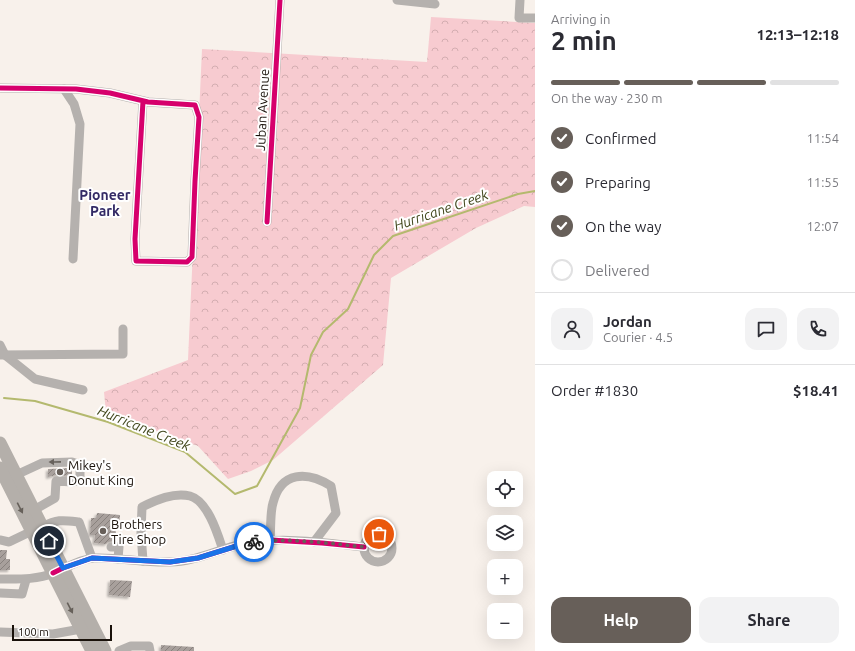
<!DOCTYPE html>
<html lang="en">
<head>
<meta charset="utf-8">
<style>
	body { margin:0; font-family:Ubuntu,sans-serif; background:#f2f2f3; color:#2b2b33; height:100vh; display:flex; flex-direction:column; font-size:15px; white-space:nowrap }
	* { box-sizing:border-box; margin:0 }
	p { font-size:13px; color:#7c7c81 }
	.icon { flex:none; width:22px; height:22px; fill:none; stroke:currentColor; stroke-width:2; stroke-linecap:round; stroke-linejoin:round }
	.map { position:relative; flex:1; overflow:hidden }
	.details { display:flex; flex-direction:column; background:#fff; width:320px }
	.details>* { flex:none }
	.fabs { position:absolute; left:487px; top:471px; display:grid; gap:8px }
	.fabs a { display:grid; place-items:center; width:36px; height:36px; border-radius:8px; background:#fff; box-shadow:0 4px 16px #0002; font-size:20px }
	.scale { position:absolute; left:12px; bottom:10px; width:100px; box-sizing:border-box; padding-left:4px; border:2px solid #19110a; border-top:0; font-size:11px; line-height:14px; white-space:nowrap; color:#19110a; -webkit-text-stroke:3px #fff; paint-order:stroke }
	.pin { position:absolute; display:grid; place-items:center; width:34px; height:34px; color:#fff; margin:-17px; border:2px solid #fff; border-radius:50%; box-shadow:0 1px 4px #0007 }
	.courier { position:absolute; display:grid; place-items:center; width:40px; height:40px; margin:-20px; border:3px solid #1a73e8; border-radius:50%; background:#fff; color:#222; box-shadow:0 1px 5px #0007 }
	.summary em { font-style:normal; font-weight:700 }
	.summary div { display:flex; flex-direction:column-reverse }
	.summary { display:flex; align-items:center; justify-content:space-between; height:68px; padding:0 16px }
	h1 { font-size:26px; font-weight:700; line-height:30px }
	.bar { display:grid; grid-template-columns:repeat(4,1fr); gap:6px 4px; align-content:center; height:48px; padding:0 16px }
	.bar i { height:5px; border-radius:3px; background:#e1e1e2 }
	.bar .active { background:#675f59 }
	.bar p { grid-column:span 4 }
	.line { display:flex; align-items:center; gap:10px; padding:0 16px; border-top:1px solid #e1e1e2 }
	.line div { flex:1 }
	.round { display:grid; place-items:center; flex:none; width:42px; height:42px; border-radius:12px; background:#f2f2f3 }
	ol { padding:0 16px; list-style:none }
	li { display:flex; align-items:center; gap:12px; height:44px }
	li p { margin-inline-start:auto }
	li .icon { padding:4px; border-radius:50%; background:#675f59; color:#fff; stroke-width:4 }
	li:last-child { color:#7c7c81 }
	li i { width:22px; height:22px; border:2px solid #e1e1e2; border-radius:50% }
	.button { display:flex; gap:8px; margin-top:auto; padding:8px 16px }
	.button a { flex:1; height:46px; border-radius:12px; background:#675f59; color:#fff; font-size:16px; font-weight:700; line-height:46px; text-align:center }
	.button a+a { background:#f2f2f3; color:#2b2b33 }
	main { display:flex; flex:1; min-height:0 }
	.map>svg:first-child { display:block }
	.forest { fill:url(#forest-crowns) }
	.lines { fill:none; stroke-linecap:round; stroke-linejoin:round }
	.stream { stroke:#b4b96e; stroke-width:2 }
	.building { fill:url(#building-hatch); filter:url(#shadow) }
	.minor { stroke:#b5b1ae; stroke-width:9 }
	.highway { stroke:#b4afaa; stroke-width:13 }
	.cycleway-casing { stroke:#fff; stroke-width:8 }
	.cycleway { stroke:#d6006c; stroke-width:5 }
	.oneway { fill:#67615c }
	.oneway2 { fill:#66605a }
	.done { stroke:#675f59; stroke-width:4; stroke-dasharray:0 7.2 }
	.route { stroke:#1a73e8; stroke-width:5 }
	.poi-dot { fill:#675f59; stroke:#fff; stroke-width:1.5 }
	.labels { text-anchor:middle; stroke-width:4; stroke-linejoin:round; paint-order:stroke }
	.street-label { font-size:13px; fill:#19110a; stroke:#fff }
	.poi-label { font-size:13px; fill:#19110a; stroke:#fff; text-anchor:start }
	.neighbourhood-label { font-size:14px; font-weight:bold; fill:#332a65; stroke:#fff }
	.water-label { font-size:14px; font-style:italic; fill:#43481e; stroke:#fff }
</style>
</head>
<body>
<main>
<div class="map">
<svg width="535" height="651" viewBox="0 0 535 651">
	<defs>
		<pattern id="forest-crowns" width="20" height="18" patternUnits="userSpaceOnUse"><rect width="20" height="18" fill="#f7cbd0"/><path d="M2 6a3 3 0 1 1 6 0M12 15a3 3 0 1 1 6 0" fill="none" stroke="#d3adb1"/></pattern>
		<pattern id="building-hatch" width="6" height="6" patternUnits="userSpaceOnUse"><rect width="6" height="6" fill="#a8a09c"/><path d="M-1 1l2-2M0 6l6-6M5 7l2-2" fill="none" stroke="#88817d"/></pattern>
		<filter id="shadow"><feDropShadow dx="-2" dy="2" stdDeviation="1" flood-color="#0004"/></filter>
	</defs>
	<rect width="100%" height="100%" fill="#f8f1eb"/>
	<path class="forest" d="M431 17 535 23V207L524 206 476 228 391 278 383 365 273 460 251 471 228 479 198 446 106 413 104 392 188 360 202 49 427 62Z"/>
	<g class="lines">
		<path class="stream" d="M4 398 35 401 108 422 185 452 235 494 257 486 300 408 311 355 323 332 348 309 374 255 393 236 518 194 535 191"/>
	</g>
	<g class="building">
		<path d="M72 468V476L56 475 48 477V469Z"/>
		<path d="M97 513 120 515 119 527H116L115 541 108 542 106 544 94 543 95 535H90L91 518H96Z"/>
		<path d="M0 550H7L6 559H10V570H0Z"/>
		<path d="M110 580 132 581 130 597 109 595Z"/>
		<path d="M161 645 194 647V651H161Z"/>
	</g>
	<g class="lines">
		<g class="minor">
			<path d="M397 0 435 4"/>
			<path d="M520 0 519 18H535"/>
			<path d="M0 88 76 89 110 93 148 102 195 105 199 117 195 181 192 257 187 262 136 261 135 239 143 101"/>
			<path d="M64 89 74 104 80 124 73 259"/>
			<path d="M267 222 280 0"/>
			<path d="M0 345 5 355 35 379 83 390"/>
			<path d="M0 355 123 354V329"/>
			<path d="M16 475 42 463 72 462 78 464 80 467V480L73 482 56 481 55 498 34 510"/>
			<path d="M42 527C58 519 62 520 79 522L92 558"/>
			<circle cx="378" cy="548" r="14"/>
			<path d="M0 540 9 542 32 531"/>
			<path d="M270 540C271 530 270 512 273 503 281 471 307 471 331 486L336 513 314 542"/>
			<path d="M111 547H119L118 559"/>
			<path d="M143 561 141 533 142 507C156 500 174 492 190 496 208 501 218 535 223 550"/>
			<path d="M0 579C18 579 36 580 54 573 66 568 80 559 94 558 119 557 144 563 170 562 195 562 218 549 243 544 280 536 327 543 364 547"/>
			<path d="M0 593 22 594 26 580"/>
			<path d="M0 632 53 634 81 629"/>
			<path d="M119 651 131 646H149L150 651"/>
		</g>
		<g class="highway">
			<path d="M0 443 105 651"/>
			<path d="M0 468 92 651"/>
		</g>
		<g class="cycleway-casing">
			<g id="cycleway">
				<path d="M0 88 76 89 110 93 148 102 195 105 199 117 195 181 192 257 187 262 136 261 135 239 143 101"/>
				<path d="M267 222 280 0"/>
				<path d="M53 573 63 568 92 558 170 562 198 558 243 544 270 540 322 543 364 547"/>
			</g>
		</g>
		<use href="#cycleway" class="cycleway"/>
	</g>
	<defs><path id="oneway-solid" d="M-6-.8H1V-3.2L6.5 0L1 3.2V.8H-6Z"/></defs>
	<use class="oneway" href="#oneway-solid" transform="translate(55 462) rotate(179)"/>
	<g class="oneway2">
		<use href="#oneway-solid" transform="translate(20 508) rotate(63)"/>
		<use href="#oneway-solid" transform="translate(70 608) rotate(63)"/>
	</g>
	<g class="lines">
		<path class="done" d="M254 542C290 538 328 543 364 547 366 539 371 535 379 534"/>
		<path class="route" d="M49 541 63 568 92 558 170 562 198 558 243 544 254 542"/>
	</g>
	<g class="poi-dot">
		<circle cx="60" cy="472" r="4"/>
		<circle cx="103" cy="531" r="4"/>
	</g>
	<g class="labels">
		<g class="street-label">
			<text transform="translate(262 110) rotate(-87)" y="5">Juban Avenue</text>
		</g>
		<g class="poi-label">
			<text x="68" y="470">Mikey's<tspan x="68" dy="15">Donut King</tspan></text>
			<text x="111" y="529">Brothers<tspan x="111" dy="15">Tire Shop</tspan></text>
		</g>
		<g class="neighbourhood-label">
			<text x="105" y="200">Pioneer<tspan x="105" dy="16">Park</tspan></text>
		</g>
		<g class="water-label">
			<text transform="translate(441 210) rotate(-19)" y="5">Hurricane Creek</text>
			<text transform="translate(144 428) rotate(22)" y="5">Hurricane Creek</text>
		</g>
	</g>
</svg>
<div class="fabs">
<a><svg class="icon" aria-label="locate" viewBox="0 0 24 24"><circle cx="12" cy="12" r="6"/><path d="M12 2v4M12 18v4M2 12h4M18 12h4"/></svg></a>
<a><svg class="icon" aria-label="layers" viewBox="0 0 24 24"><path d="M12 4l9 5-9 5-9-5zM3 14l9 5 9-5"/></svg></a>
<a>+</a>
<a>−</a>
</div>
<div class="scale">100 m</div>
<div class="pin" style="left:379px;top:534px;background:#ea580c"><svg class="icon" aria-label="bag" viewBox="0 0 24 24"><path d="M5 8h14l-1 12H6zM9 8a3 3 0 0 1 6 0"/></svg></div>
<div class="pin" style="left:49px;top:541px;background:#1f2937"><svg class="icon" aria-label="home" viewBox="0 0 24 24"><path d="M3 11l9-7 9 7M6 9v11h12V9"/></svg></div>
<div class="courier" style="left:254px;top:542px"><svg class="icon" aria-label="bike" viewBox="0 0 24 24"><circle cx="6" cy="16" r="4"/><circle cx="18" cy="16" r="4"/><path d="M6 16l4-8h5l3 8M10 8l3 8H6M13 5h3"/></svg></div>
</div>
<section class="details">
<div class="summary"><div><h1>2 min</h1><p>Arriving in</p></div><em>12:13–12:18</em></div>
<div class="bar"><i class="active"></i><i class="active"></i><i class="active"></i><i></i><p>On the way · 230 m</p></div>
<ol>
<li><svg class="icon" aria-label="check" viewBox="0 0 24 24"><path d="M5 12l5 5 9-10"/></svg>Confirmed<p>11:54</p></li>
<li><svg class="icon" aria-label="check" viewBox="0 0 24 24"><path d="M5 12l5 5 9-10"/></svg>Preparing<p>11:55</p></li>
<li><svg class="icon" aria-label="check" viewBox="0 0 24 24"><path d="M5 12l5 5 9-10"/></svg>On the way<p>12:07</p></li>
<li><i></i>Delivered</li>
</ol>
<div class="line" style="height:72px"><a class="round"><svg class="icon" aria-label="person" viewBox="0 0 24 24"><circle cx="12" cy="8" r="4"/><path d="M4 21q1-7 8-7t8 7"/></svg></a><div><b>Jordan</b><p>Courier · 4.5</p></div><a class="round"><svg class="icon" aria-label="chat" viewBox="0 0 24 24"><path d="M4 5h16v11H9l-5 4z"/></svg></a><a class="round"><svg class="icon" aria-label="phone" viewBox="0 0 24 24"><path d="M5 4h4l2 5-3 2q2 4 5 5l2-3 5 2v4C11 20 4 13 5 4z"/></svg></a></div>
<div class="line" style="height:52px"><div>Order #1830</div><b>$18.41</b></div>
<div class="button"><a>Help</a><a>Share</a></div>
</section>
</main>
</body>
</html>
